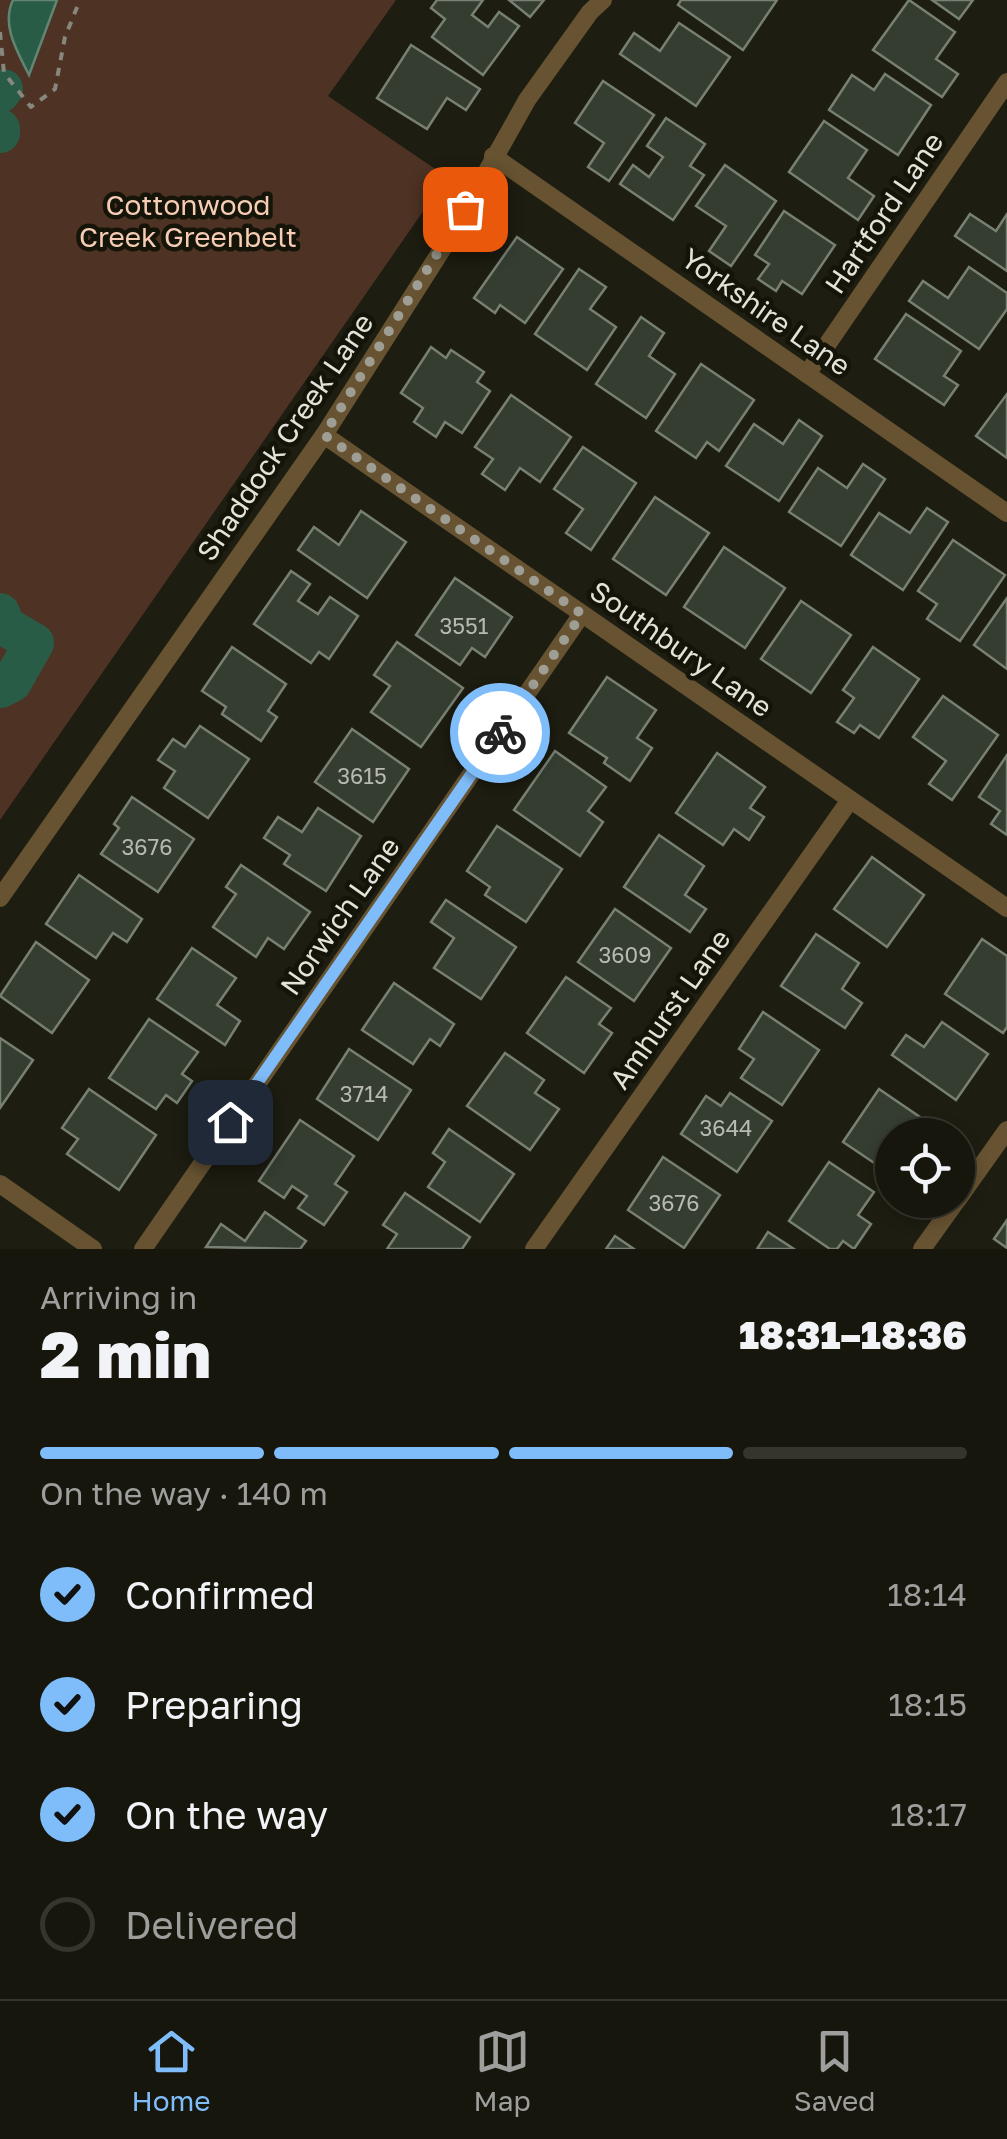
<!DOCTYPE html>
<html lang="en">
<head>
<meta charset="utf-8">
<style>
	body { margin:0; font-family:"Golos Text",sans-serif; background:#1f1f16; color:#f1f3f6; height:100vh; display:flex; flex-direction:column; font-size:38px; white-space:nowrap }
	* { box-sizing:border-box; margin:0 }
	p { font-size:32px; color:#9e9f9d }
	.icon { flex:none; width:55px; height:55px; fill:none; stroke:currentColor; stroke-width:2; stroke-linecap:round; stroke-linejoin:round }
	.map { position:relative; height:1249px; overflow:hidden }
	.drawer { display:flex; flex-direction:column; background:#16160d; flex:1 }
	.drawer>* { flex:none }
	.buttons { position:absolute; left:875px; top:1118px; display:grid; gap:20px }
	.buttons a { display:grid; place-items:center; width:100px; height:100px; border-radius:50%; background:#16160d; box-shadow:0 5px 15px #0003,0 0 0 2px #35352e; font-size:50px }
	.pin { position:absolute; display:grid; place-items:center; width:85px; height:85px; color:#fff; margin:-42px; border-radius:20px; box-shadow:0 5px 15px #0006 }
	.courier { position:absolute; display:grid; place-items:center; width:100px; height:100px; margin:-50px; border:8px solid #7fbdfa; border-radius:50%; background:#fff; color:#222; box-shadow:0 2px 12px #0007 }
	.head em { font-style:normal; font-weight:800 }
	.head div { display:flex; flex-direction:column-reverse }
	.head { display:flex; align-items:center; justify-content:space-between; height:170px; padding:0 40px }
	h1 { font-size:65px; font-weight:800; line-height:75px }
	.bar { display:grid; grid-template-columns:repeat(4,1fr); gap:15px 10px; align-content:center; height:120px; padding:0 40px }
	.bar i { height:12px; border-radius:8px; background:#35352e }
	.bar .on { background:#7fbdfa }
	.bar p { grid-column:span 4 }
	ol { padding:0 40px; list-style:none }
	li { display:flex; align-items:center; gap:30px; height:110px }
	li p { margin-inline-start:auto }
	li .icon { padding:10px; border-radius:50%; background:#7fbdfa; color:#111; stroke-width:4 }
	li:last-child { color:#9e9f9d }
	li i { width:55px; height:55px; border:5px solid #35352e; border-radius:50% }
	.menu { display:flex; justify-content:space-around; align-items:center; height:140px; border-top:2px solid #35352e; background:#16160d; font-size:28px; color:#9e9f9d }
	.menu a { display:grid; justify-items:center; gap:5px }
	.menu .on { color:#7fbdfa }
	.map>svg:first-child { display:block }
	.green { fill:#4e3324 }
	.water { fill:#295c47; stroke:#618473; stroke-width:2.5 }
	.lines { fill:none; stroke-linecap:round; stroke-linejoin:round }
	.river { stroke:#295c47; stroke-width:40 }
	.building { fill:#353d31; stroke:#778073; stroke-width:2.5 }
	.path { stroke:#87877e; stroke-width:4; stroke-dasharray:8 8; stroke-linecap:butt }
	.street { stroke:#675331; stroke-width:18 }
	.done { stroke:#9e9e94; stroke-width:10; stroke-dasharray:0 18 }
	.route { stroke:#7fbdfa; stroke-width:12 }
	.labels { text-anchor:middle; stroke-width:9; stroke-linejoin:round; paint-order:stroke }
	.number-label { font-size:22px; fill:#b8bab0 }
	.park-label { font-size:28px; fill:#f6ccb4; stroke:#141408 }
	.street-label { font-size:28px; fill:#e3e3db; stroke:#141408 }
</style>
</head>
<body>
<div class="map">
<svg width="1007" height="1249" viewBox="0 0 1007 1249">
	<rect width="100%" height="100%" fill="#1d1d11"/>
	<path class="green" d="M0 0H396L328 96 447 177 0 820Z"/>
	<path class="water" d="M13 0H57L29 75C17 51 1 25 13 0Z"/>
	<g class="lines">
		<g class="river">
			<path d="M0 89H3L0 93"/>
			<path d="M0 129V133"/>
			<path d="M0 613 5 626 34 643 12 682 0 688"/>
		</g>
	</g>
	<g class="building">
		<path d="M437 0H483L472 15 488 27 499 12 519 26 483 75 432 37 445 19 431 8Z"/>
		<path d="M509 0H544L530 17Z"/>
		<path d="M681 0H777L743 50 678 5Z"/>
		<path d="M909 0 955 32 936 59 958 74 942 97 873 50Z"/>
		<path d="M932 0H973L959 19Z"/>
		<path d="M679 23 730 57 696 106 620 54 634 33 660 51Z"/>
		<path d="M411 45 480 89 466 110 447 98 427 129 377 98Z"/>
		<path d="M885 74 931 105 898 155 829 110 852 75 874 90Z"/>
		<path d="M603 81 654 115 609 181 588 167 604 143 575 123Z"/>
		<path d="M666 118 705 144 690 166 704 175 673 220 620 184 633 165 649 177 663 157 647 146Z"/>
		<path d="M824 121 867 150 848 178 874 196 858 220 789 172Z"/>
		<path d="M725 165 776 201 731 266 709 251 726 226 696 206Z"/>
		<path d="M784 211 835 245 802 294 782 281 776 291 758 279 769 264 755 255Z"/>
		<path d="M970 214 996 231 1007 214V271L955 236Z"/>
		<path d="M517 237 563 269 525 323 500 305 495 313 474 298Z"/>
		<path d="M969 267 1007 293V309L979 349 909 301 923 281 948 298Z"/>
		<path d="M579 269 606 287 590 309 616 327 587 370 535 334Z"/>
		<path d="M906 314 961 351 944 376 958 385 944 405 875 359Z"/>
		<path d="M641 317 664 333 649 356 675 374 646 418 596 384Z"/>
		<path d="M431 347 446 358 451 350 484 372 477 382 490 391 462 433 445 422 436 437 414 422 423 408 401 393Z"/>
		<path d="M701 364 754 400 719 451 707 442 696 458 656 431Z"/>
		<path d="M1007 394V458L976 436Z"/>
		<path d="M511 395 571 437 540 482 520 468 505 490 482 474 493 459 475 447Z"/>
		<path d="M799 420 822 436 779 501 726 466 754 424 783 444Z"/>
		<path d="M583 447 636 483 591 550 566 533 583 509 554 489Z"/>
		<path d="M863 464 885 479 841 546 789 512 818 468 847 488Z"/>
		<path d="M655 497 709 533 666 595 613 559Z"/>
		<path d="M927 508 948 522 903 590 851 555 879 513 910 533Z"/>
		<path d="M361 511 406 542 367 598 298 550 314 527 339 545Z"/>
		<path d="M953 540 1005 575 960 641 927 619 937 604 918 591Z"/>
		<path d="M724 547 785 588 745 648 684 607Z"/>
		<path d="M291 571 310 584 298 601 318 614 330 597 358 616 329 659 319 652 311 663 254 624Z"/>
		<path d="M455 578 512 617 485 657 472 648 460 665 416 635Z"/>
		<path d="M1007 598V669L974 645Z"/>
		<path d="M801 601 851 635 811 693 761 659Z"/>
		<path d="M397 642 463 688 421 747 371 712 390 686 374 675Z"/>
		<path d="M232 647 286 684 268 711 277 717 261 741 222 714 226 707 202 691Z"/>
		<path d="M873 647 919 679 879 738 860 725 854 733 837 722 854 698 843 690Z"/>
		<path d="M607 677 656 710 637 738 652 748 630 781 604 763 607 758 569 733Z"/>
		<path d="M943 696 998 735 952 800 929 784 946 761 913 737Z"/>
		<path d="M200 726 249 759 208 818 164 788 175 771 158 760 173 739 185 747Z"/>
		<path d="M352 729 409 769 373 822 315 782Z"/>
		<path d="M555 751 606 787 588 811 603 822 580 856 514 810Z"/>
		<path d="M717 753 765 787 750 808 764 817 749 840 734 829 723 845 676 813Z"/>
		<path d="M1007 755V835L991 824 1000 811 979 797Z"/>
		<path d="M132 797 194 839 158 892 101 854 119 828 114 824Z"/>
		<path d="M318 808 361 836 326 891 284 864 290 855 264 838 278 817 302 832Z"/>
		<path d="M497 826 562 869 526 922 485 895 490 887 467 871Z"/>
		<path d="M659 835 704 866 685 895 706 909 690 932 624 887Z"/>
		<path d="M872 857 924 895 887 947 834 909Z"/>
		<path d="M241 865 310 912 284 949 268 938 256 957 213 927 236 894 226 887Z"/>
		<path d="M79 875 142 919 127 942 113 933 96 958 46 924Z"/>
		<path d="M446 900 516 947 481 999 434 968 454 938 431 922Z"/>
		<path d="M615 909 671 948 634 1001 578 962Z"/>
		<path d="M816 934 859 963 842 989 862 1003 845 1028 781 986Z"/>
		<path d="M982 939 1007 956V1027L1003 1033 945 994Z"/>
		<path d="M36 942 89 980 52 1033 0 996Z"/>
		<path d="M192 948 236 978 217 1005 240 1021 225 1045 157 999Z"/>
		<path d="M566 977 611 1008 599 1024 612 1033 584 1073 527 1033Z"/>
		<path d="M394 983 454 1024 440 1046 430 1039 413 1064 362 1030Z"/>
		<path d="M763 1012 819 1050 782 1105 741 1078 754 1059 739 1049Z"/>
		<path d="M149 1019 198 1052 182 1074 192 1081 177 1103 166 1095 156 1109 109 1078Z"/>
		<path d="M942 1022 988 1054 956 1100 892 1055 906 1035 924 1047Z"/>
		<path d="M0 1038 33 1060 0 1108Z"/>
		<path d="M349 1049 411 1090 378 1140 317 1099Z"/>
		<path d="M505 1053 544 1080 535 1093 559 1109 530 1150 467 1106Z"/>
		<path d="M89 1089 156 1135 119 1190 67 1154 78 1139 62 1128Z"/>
		<path d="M879 1089 936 1128 932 1135H892V1175L843 1142Z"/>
		<path d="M730 1093 772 1121 737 1172 681 1134 706 1096 721 1106Z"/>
		<path d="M300 1120 354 1156 335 1184 347 1192 324 1225 298 1208 307 1196 292 1186 284 1198 259 1181Z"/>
		<path d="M449 1129 514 1174 480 1222 428 1187 445 1162 433 1153Z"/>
		<path d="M663 1157 720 1195 684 1248 628 1210Z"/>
		<path d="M829 1162 874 1192 858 1215 871 1224 854 1249 843 1241 837 1249H830L789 1221Z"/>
		<path d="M405 1193 470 1237 462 1249H387L397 1234 383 1225Z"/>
		<path d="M265 1212 306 1241 300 1249 206 1247 221 1224 245 1241Z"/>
		<path d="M1007 1220V1248L994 1239Z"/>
		<path d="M768 1232 794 1249H757Z"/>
		<path d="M615 1236 634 1249H606Z"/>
	</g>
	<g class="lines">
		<path class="path" d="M0 32 4 73 31 107 55 89 65 37 80 0"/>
		<g class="street">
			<path d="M493 156 1007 513"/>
			<path d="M807 374 1007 82"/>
			<path d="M324 435 1007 908"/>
			<path d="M0 898 324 435 450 237 527 100 590 12 603 0"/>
			<path d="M0 1184 93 1249"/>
			<path d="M958 1199 1007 1130"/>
			<path d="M143 1249 582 614"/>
			<path d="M534 1249 850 800"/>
			<path d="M922 1249 957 1200"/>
		</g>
	</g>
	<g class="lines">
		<path class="done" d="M465 209 324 435 582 614 500 733"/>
		<path class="route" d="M230 1122 500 733"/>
	</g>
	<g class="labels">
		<g class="number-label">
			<text x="464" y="634">3551</text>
			<text x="362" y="784">3615</text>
			<text x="147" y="855">3676</text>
			<text x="625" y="963">3609</text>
			<text x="364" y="1102">3714</text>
			<text x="726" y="1136">3644</text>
			<text x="674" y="1211">3676</text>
		</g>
		<g class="park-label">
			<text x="188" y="215">Cottonwood<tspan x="188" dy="32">Creek Greenbelt</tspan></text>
		</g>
		<g class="street-label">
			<text transform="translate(884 213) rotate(-56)" y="10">Hartford Lane</text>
			<text transform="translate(766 312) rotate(35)" y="10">Yorkshire Lane</text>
			<text transform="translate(285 437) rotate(-56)" y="10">Shaddock Creek Lane</text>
			<text transform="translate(681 649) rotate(35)" y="10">Southbury Lane</text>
			<text transform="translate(340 916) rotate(-55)" y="10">Norwich Lane</text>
			<text transform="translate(670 1009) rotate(-55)" y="10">Amhurst Lane</text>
		</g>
	</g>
</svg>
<div class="buttons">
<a><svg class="icon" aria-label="locate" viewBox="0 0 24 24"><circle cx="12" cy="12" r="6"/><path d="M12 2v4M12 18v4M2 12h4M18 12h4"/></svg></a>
</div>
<div class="pin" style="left:465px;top:209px;background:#ea580c"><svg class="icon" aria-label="bag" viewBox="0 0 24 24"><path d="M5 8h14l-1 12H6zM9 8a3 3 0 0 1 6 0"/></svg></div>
<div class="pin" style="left:230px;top:1122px;background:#1f2937"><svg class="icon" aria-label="home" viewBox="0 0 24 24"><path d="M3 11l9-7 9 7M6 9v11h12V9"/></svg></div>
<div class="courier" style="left:500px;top:733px"><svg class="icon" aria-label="bike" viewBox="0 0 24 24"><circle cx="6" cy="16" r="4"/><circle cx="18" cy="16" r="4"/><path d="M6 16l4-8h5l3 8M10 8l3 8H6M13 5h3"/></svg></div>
</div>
<section class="drawer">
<div class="head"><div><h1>2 min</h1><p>Arriving in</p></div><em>18:31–18:36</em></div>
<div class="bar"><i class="on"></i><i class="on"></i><i class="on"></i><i></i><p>On the way · 140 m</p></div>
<ol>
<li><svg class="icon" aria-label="check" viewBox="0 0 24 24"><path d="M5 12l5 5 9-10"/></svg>Confirmed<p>18:14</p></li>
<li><svg class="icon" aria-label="check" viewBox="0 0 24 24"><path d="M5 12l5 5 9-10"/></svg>Preparing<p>18:15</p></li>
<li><svg class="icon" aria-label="check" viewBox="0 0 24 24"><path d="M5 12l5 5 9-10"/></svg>On the way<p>18:17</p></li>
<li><i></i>Delivered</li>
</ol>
</section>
<nav class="menu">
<a class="on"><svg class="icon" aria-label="home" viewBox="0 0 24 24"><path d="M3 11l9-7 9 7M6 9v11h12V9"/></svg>Home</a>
<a><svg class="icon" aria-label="map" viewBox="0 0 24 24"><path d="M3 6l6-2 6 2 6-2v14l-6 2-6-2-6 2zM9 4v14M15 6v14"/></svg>Map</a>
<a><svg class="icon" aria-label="saved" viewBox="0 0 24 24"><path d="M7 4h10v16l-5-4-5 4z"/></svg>Saved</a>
</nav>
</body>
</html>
